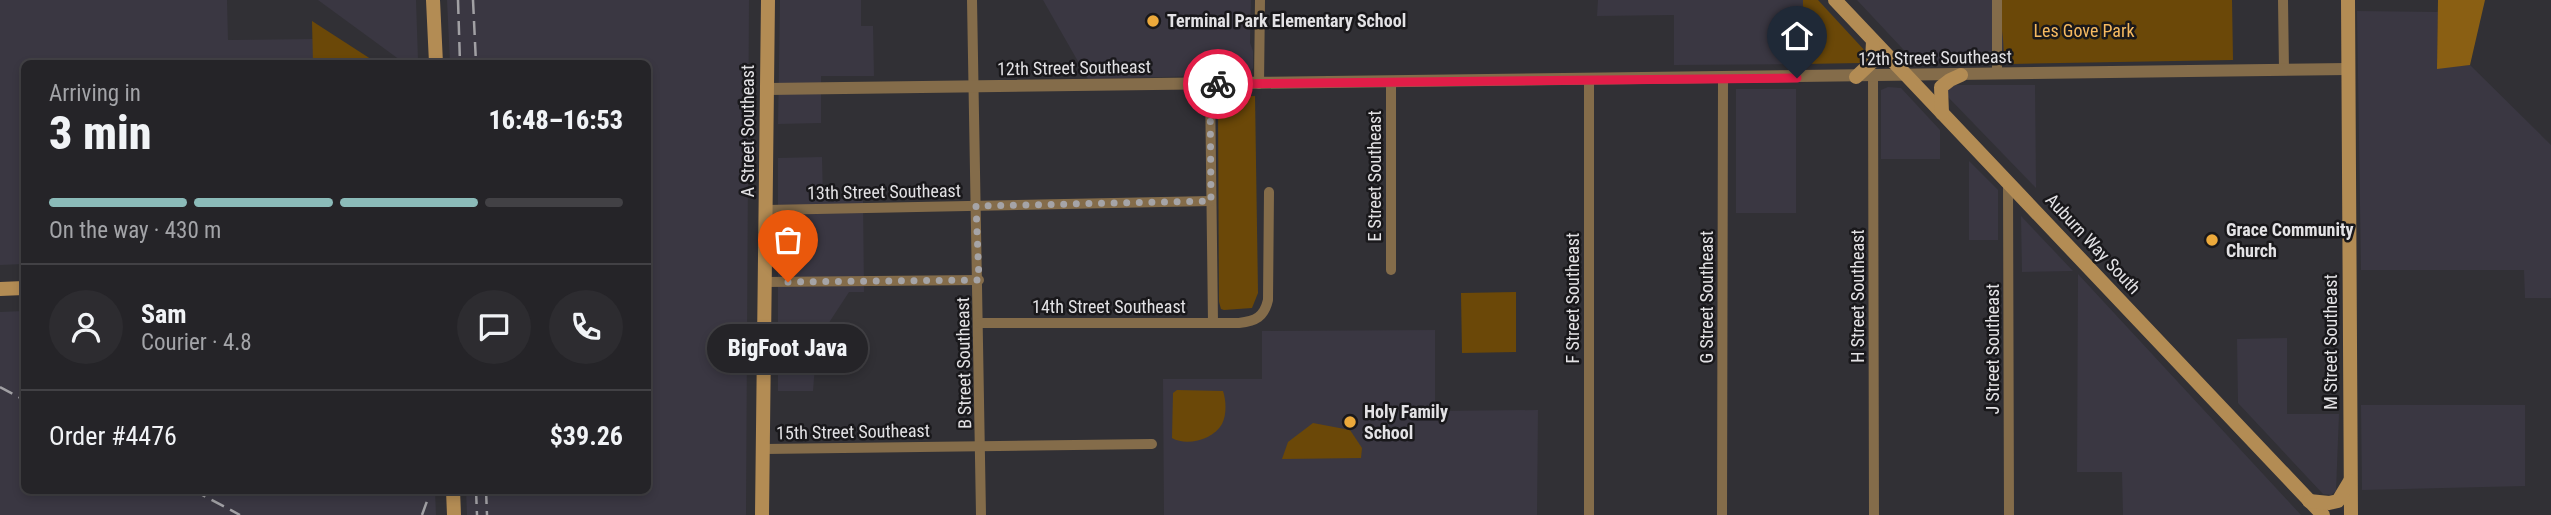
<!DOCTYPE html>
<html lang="en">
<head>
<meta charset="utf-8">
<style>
	body { margin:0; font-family:"Roboto Condensed",sans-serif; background:#2d2c30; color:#f1f3f6; height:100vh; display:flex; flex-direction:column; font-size:26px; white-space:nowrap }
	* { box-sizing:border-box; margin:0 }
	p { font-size:23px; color:#a3a4a8 }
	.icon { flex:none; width:38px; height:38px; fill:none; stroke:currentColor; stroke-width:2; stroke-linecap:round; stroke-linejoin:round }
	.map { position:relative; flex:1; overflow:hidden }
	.panel { position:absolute; left:21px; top:60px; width:630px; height:434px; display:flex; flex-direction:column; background:#252428; border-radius:10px; box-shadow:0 4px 10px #0003,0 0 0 2px #424145 }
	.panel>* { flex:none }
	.pin { position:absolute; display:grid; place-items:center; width:60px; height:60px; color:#fff; margin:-72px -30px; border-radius:50% 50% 50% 0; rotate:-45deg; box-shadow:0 0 7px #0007 }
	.pin .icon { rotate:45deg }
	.courier { position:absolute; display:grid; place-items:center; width:70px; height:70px; margin:-35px; border:5px solid #e11d48; border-radius:50%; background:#fff; color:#222; box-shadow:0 2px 9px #0007 }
	.bubble { position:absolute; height:49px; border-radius:24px; background:#252428; box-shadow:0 4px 10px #0003,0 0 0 2px #424145; font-size:23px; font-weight:800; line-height:49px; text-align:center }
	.headline em { font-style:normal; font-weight:800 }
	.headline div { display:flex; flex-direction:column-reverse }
	.headline { display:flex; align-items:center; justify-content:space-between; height:119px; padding:0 28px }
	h1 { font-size:46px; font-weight:800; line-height:52px }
	.bar { display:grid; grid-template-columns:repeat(4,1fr); gap:10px 7px; align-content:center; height:84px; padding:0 28px }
	.bar i { height:9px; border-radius:5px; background:#424145 }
	.bar .selected { background:#8bbbb9 }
	.bar p { grid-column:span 4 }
	.line { display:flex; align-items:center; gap:18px; padding:0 28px; border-top:2px solid #424145 }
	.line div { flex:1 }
	.round { display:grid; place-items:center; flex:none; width:74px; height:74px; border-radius:37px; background:#2d2c30 }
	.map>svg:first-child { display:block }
	.built { fill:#3a3742 }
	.green { fill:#6b4808 }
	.forest { fill:#8a5f13 }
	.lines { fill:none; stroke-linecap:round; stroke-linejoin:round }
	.minor { stroke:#846c4a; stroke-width:10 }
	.tertiary { stroke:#846c4a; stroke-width:12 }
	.secondary { stroke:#b38c54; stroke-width:14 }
	.rail { stroke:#a1a0a4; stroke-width:2.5; stroke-dasharray:14 7; stroke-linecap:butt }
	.done { stroke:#a5a4a7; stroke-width:7; stroke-dasharray:0 12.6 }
	.route { stroke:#e11d48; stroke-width:9 }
	.poi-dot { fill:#eca93b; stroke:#19181b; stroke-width:2.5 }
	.labels { text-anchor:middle; stroke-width:5; stroke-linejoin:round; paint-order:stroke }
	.poi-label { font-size:18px; font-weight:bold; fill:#e3e2e5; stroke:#19181b; text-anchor:start }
	.park-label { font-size:18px; fill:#f6ba61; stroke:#19181b }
	.street-label { font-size:18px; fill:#e3e2e5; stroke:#19181b }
</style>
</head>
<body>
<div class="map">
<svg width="2551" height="515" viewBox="0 0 2551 515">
	<rect width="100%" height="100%" fill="#313035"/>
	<g class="built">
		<path d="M0 0H227L228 40 313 39V63H24V264L0 265Z"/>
		<path d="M318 0H416L418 60H400Z"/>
		<path d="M447 0H749L746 515H467L466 490H648V63H450Z"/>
		<path d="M780 0H861V26H873L874 76H821V123L778 124Z"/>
		<path d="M1043 0H1251L1250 43 1253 51V68L1250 72 1237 75 1088 79Z"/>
		<path d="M1598 0H1803V64L1674 65V15L1597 16Z"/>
		<path d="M1857 0H1999L2000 17 2004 36V58L1982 62 1916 63Z"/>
		<path d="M2357 11 2438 12 2437 68 2470 65 2551 145V298H2525L2524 270H2361Z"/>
		<path d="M1952 85H2035L2036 188 1948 97 1947 91Z"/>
		<path d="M1888 87 1901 88 1940 130V159H1881V90Z"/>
		<rect x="1736" y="89" width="60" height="124"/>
		<path d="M822 157 823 199H863L864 292H849L817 341 813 391H778V158Z"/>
		<path d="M1969 161 1998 190V240H1969Z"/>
		<path d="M2021 216 2073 271 2022 272Z"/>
		<path d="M2078 274 2301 515H2123L2122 472H2077Z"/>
		<path d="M24 311V490H435L436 515H0V312Z"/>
		<path d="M1435 330V411L1538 410 1537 515H1164L1163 379H1262V331Z"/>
		<path d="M2287 338V414H2339L2336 491 2331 495 2323 494 2238 403 2237 339Z"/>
		<path d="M2361 405H2525V486L2362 490Z"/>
	</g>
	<g class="green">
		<path d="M1803 0H1818L1866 52V59L1861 63 1803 64Z"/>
		<path d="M1999 0H2232L2233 60 2011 64 2004 58C2004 38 2000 20 1999 0Z"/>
		<path d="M312 21 377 63H313Z"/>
		<path d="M1255 96 1258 293 1252 308 1224 310 1221 309 1219 302 1218 101 1221 97Z"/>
		<path d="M1516 292V352L1462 353 1461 293Z"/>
		<path d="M1177 390 1223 391C1226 400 1227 414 1222 424 1214 439 1187 447 1172 438L1173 393Z"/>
		<path d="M1313 423 1350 430 1362 448 1361 458 1282 459 1288 442Z"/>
	</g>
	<path class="forest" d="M2438 0H2485L2470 65 2437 69Z"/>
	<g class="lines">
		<g class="minor">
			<path d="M972 0 981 515"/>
			<path d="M1997 0V74"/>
			<path d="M2283 0 2284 70"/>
			<path d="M1873 76 1874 515"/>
			<path d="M1589 80V515"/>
			<path d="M1210 84 1213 323"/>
			<path d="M1259 84 1260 0"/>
			<path d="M2008 183 2009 515"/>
			<path d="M766 210 1211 201"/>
			<path d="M1391 270V82"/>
			<path d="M766 282 979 280"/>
			<path d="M979 323H1239C1256 321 1264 317 1268 300L1269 192"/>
			<path d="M765 449 1152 444"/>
			<path d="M1722 515 1723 79"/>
		</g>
		<path class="tertiary" d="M767 89 2348 69"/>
		<g class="secondary">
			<path d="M433 0 436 63"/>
			<path d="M1835 0 2323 515"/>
			<path d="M2348 0 2351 515"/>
			<path d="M1856 77 1872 62 1873 41"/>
			<path d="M1942 113 1941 87 1950 80 1961 75"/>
			<path d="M0 289 24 288"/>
			<path d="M453 490 454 515"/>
			<path d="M2309 501 2329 503 2338 501 2350 481"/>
			<path d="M762 515 768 0"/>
		</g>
		<g class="rail">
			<path d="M458 0 460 63"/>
			<path d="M473 0 476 63"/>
			<path d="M0 387 24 400"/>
			<path d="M193 490 240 515"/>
			<path d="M476 490 477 515"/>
			<path d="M486 490 487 515"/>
			<path d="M422 515 431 490"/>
		</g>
	</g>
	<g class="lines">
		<path class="done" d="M788 282 979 280 976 206 1211 201 1210 84H1218"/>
		<path class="route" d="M1218 84 1797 78"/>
	</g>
	<g class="poi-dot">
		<circle cx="1153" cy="21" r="7"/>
		<circle cx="2212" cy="240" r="7"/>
		<circle cx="1350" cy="422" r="7"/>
	</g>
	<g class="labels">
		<g class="poi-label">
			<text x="1167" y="27">Terminal Park Elementary School</text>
			<text x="2226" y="236">Grace Community<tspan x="2226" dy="21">Church</tspan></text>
			<text x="1364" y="418">Holy Family<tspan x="1364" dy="21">School</tspan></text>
		</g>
		<g class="park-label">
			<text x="2084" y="37">Les Gove Park</text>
		</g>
		<g class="street-label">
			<text transform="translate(1935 58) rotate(-1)" y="6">12th Street Southeast</text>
			<text transform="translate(1074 68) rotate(-1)" y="6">12th Street Southeast</text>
			<text transform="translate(748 131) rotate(-90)" y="6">A Street Southeast</text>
			<text transform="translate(1375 176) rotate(-90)" y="6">E Street Southeast</text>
			<text transform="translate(884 192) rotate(-1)" y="6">13th Street Southeast</text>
			<text transform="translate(2093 244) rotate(47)" y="6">Auburn Way South</text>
			<text transform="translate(1858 296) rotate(-90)" y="6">H Street Southeast</text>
			<text transform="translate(1707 297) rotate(-90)" y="6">G Street Southeast</text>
			<text transform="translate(1573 298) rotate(-90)" y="6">F Street Southeast</text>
			<text x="1109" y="313">14th Street Southeast</text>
			<text transform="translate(2331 342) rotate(-90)" y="6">M Street Southeast</text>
			<text transform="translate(1993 349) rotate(-90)" y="6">J Street Southeast</text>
			<text transform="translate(964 363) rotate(-91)" y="6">B Street Southeast</text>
			<text transform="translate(853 432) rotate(-1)" y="6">15th Street Southeast</text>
		</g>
	</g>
</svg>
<div class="pin" style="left:788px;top:282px;background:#ea580c"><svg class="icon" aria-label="bag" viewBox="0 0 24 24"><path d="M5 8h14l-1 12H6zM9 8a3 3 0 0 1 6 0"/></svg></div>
<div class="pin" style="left:1797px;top:78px;background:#1f2937"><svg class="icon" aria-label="home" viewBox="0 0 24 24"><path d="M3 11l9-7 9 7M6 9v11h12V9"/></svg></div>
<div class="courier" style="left:1218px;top:84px"><svg class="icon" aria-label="bike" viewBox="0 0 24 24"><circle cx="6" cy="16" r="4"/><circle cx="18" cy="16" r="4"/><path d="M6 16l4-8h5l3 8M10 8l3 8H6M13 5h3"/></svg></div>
<div class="bubble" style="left:707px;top:324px;width:161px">BigFoot Java</div>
<section class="panel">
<div class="headline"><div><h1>3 min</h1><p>Arriving in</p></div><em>16:48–16:53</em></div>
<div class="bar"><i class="selected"></i><i class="selected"></i><i class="selected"></i><i></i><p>On the way · 430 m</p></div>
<div class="line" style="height:126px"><a class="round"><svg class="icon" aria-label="person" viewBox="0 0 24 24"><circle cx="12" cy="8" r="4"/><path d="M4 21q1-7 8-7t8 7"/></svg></a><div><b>Sam</b><p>Courier · 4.8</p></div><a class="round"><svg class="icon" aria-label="chat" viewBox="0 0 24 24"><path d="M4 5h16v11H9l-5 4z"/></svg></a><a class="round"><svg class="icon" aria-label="phone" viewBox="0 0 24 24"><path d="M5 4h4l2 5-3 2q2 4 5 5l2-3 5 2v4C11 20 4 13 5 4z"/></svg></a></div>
<div class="line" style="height:91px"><div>Order #4476</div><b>$39.26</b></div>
</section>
</div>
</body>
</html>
